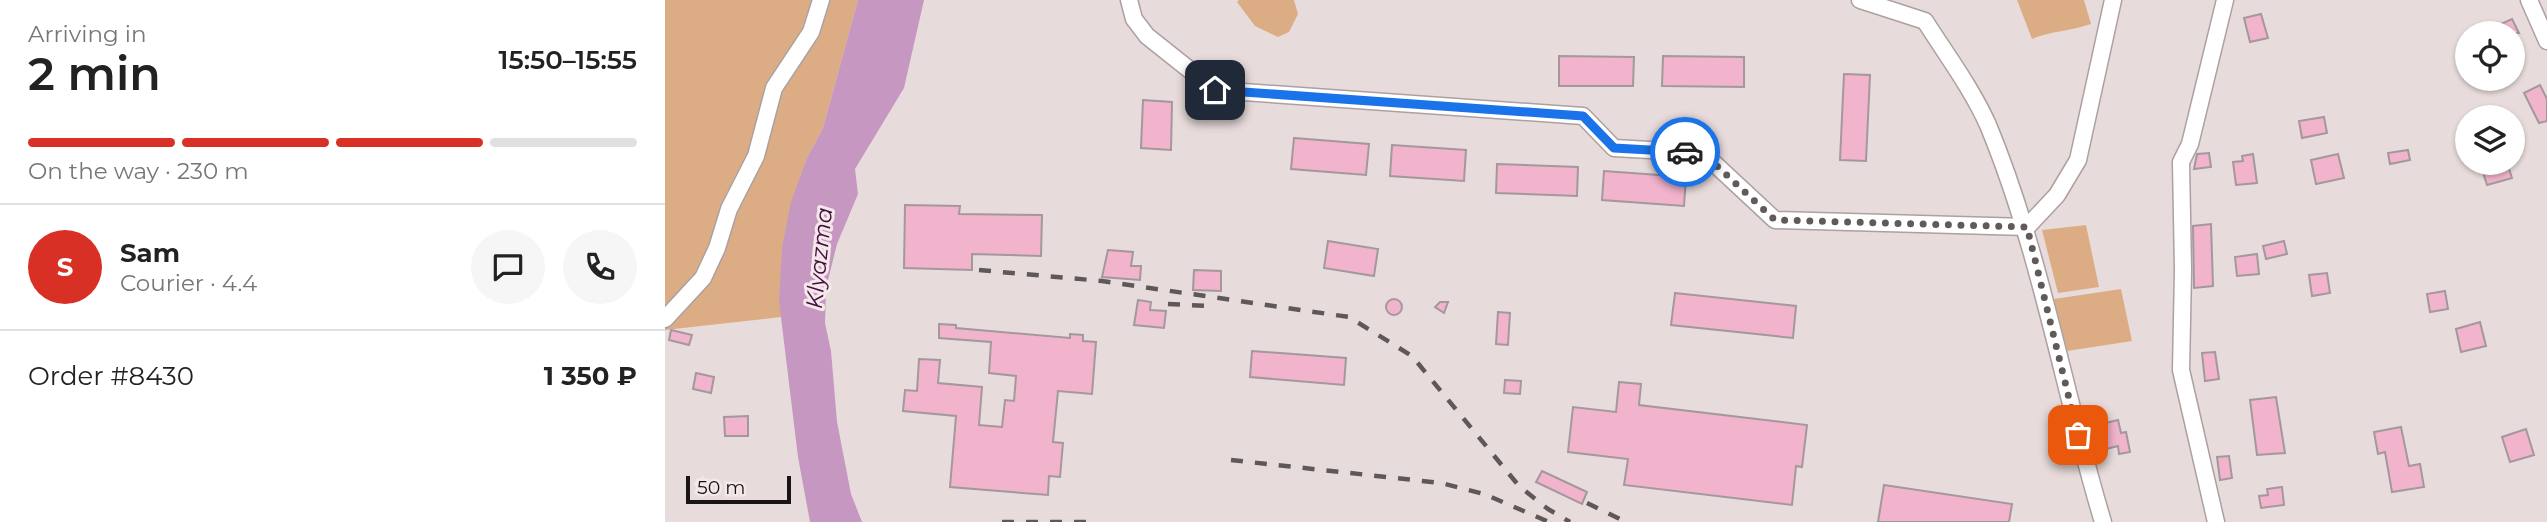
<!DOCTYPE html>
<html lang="en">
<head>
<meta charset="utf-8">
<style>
	body { margin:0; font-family:Montserrat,sans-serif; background:#f6f6f6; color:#222; height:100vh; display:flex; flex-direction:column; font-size:26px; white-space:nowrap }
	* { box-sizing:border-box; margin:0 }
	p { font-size:23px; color:#767676 }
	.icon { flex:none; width:38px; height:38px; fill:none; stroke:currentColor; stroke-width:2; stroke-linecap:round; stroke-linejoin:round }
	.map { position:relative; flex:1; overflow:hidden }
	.panel { display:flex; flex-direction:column; background:#fff; width:665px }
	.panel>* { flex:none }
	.controls { position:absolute; left:1790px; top:21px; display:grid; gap:14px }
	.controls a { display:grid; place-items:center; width:70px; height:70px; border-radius:50%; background:#fff; box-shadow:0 2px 5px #0004; font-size:35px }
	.scale { position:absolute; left:21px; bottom:18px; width:105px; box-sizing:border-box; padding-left:7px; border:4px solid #191515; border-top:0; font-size:19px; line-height:24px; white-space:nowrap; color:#191515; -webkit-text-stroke:5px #f5e8e9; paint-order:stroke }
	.pin { position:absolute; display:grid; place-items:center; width:60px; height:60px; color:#fff; margin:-30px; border-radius:14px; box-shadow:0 4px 10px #0006 }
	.courier { position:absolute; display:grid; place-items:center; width:70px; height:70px; margin:-35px; border:5px solid #1a73e8; border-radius:50%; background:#fff; color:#222; box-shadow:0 2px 9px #0007 }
	.head em { font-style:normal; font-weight:600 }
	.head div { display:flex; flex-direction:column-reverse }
	.head { display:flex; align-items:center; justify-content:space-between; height:119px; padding:0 28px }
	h1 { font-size:46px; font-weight:600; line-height:52px }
	.bar { display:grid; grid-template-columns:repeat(4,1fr); gap:10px 7px; align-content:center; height:84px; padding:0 28px }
	.bar i { height:9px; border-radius:5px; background:#e0e0e0 }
	.bar .current { background:#d93025 }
	.bar p { grid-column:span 4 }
	.line { display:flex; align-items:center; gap:18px; padding:0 28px; border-top:2px solid #e0e0e0 }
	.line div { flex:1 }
	.round { display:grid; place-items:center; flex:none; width:74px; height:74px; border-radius:37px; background:#f6f6f6 }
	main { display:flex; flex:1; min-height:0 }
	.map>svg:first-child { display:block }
	.green { fill:#dcad85 }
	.water { fill:#c597c1 }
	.building { fill:#f2b3cd; stroke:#a3989c; stroke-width:2 }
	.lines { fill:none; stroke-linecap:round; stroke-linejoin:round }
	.street-casing { stroke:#aca0a0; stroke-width:19 }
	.street { stroke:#fff; stroke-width:16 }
	.rail { stroke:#5f5858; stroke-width:4.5; stroke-dasharray:12 12; stroke-linecap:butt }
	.done { stroke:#615a5a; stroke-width:7; stroke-dasharray:0 12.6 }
	.route { stroke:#1a73e8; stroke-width:9 }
	.labels { text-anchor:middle; stroke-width:6; stroke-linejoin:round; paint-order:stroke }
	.water-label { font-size:23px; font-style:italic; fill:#450c43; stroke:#f5e8e9 }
</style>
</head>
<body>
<main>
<section class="panel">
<div class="head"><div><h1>2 min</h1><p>Arriving in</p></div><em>15:50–15:55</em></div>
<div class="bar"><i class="current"></i><i class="current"></i><i class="current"></i><i></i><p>On the way · 230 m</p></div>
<div class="line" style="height:126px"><b class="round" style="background:#d93025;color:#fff">S</b><div><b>Sam</b><p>Courier · 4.4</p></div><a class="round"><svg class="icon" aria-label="chat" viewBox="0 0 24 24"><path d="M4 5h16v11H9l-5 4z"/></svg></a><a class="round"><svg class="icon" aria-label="phone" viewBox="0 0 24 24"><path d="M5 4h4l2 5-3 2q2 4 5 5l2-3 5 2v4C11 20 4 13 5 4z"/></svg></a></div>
<div class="line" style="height:91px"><div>Order #8430</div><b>1 350 ₽</b></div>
</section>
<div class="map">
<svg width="1882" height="522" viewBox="0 0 1882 522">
	<rect width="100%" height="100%" fill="#e8dbdb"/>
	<g class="green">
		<path d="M0 0H193L158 128 142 158 117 247 116 317 0 330Z"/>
		<path d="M574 0H629L633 14 624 32 613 37 590 26 572 2Z"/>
		<path d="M1352 0H1419L1426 24C1406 31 1386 31 1367 39Z"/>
		<path d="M1421 225 1434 287 1393 293 1377 230Z"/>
		<path d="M1456 289 1467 341 1402 351 1389 299Z"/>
	</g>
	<path class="water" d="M193 0H259L239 88 190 169 193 194 172 244 161 288 160 323 166 351 172 422 186 494 197 522H145L133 457 114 301 117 247 126 202 142 158 158 128Z"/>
	<g class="building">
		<path d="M1596 14 1603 38 1585 42 1579 18Z"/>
		<path d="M1847 19 1854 33H1816Z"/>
		<path d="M894 56 969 57 968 86H894Z"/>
		<path d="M998 56 1079 57V87L997 86Z"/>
		<path d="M1179 74 1205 75 1201 161 1175 160Z"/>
		<path d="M1875 85 1882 99V121L1874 123 1859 93Z"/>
		<path d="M478 100 507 102 506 150 476 148Z"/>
		<path d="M1659 117 1662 133 1637 138 1634 121Z"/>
		<path d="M629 138 704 144 701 175 626 169Z"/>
		<path d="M727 145 801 150 799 181 725 176Z"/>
		<path d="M1743 150 1745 160 1725 164 1723 153Z"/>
		<path d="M1544 153 1546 167 1529 169 1532 154Z"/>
		<path d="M1588 154 1592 183 1571 185 1568 162 1578 161 1577 156Z"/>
		<path d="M1673 154 1679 178 1651 184 1646 160Z"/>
		<path d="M1826 163H1842L1847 178 1822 185 1816 166Z"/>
		<path d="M832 164 913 167 912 196 831 193Z"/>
		<path d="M939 171 1021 177 1019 206 937 200Z"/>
		<path d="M240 205 295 206 294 214 377 215 376 256 307 254V270L239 268Z"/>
		<path d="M1546 224 1548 286 1529 288 1528 226Z"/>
		<path d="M663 241 713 249 709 276 659 268Z"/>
		<path d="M1619 241 1622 254 1601 259 1598 246Z"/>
		<path d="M443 250 468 252 466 266H476L475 280 437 277Z"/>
		<path d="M1592 254 1594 274 1572 276 1570 257Z"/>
		<path d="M529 270 556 271V291L528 290Z"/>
		<path d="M1662 273 1665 293 1647 296 1644 275Z"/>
		<path d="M1780 291 1783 309 1765 312 1762 294Z"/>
		<path d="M1010 293 1131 306 1128 338 1006 325Z"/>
		<circle cx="729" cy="307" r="8"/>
		<path d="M473 300 486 302 485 310 501 311 499 328 469 325Z"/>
		<path d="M775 302H783L779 313 770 307Z"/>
		<path d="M833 312 845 313 843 345 831 344Z"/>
		<path d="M1815 322 1821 346 1796 352 1791 329Z"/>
		<path d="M274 324 291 325V328L405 338V334L418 335V341L431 342 427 394 393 391 388 442 398 443 395 477 384 476 383 495 285 487 291 416 238 411 240 390 252 391 254 359 275 360 273 383 317 387 314 425 337 427 340 400 349 401 351 376 324 373 326 342 274 338Z"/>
		<path d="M6 330 27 335 24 345 4 340Z"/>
		<path d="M587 351 681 358 679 385 585 377Z"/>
		<path d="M1550 352 1554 379 1540 381 1537 353Z"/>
		<path d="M31 373 49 377 46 393 28 389Z"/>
		<path d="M840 380 856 381 855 394 839 393Z"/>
		<path d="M954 382 976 384 974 405 1142 425 1137 467 1131 466 1127 505 959 485 963 459 903 452 908 407 951 412Z"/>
		<path d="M1611 397 1620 453 1592 455 1585 400Z"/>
		<path d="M83 416V436H60L59 417Z"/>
		<path d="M1453 420 1456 433 1461 432 1465 452 1454 454 1453 446 1437 450 1432 425Z"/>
		<path d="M1736 427 1744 466 1755 464 1759 487 1727 492 1720 452 1713 454 1709 432Z"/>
		<path d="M1861 429 1869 455 1845 462 1837 437Z"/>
		<path d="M1564 456 1567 478 1555 480 1552 457Z"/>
		<path d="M877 471 922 492 917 504 871 482Z"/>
		<path d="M1219 485 1347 504 1344 522H1213Z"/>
		<path d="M1617 487 1619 505 1596 508 1594 496 1603 495 1602 489Z"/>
	</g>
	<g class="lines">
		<g class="street-casing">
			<g id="street">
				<path d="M464 0 469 19 482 36 550 90 918 116 949 148 1038 153 1110 220 1362 227"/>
				<path d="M1195 0 1260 21C1281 54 1307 89 1323 125 1376 253 1398 390 1438 522"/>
				<path d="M1864 0 1882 41"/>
				<path d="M1362 227 1392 195 1413 160 1448 0"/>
				<path d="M0 319 38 278 52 248 64 209 91 156 109 88 146 32 156 0"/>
				<path d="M1551 522 1516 370 1518 270 1516 162 1525 144 1560 0"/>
			</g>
		</g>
		<use href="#street" class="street"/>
		<g class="rail">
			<path d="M314 270 437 281 684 317 747 356 854 486 883 509 905 522"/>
			<path d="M503 304 544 306"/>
			<path d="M566 460 776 483 819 494 884 522"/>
			<path d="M922 503 961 522"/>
			<path d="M337 522H423"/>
		</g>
	</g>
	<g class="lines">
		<path class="done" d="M1020 152 1038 153 1110 220 1362 227 1413 435"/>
		<path class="route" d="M550 90 918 116 949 148 1020 152"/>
	</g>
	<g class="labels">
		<g class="water-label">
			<text transform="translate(154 258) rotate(-84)" y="8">Klyazma</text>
		</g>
	</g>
</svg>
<div class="controls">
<a><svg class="icon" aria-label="locate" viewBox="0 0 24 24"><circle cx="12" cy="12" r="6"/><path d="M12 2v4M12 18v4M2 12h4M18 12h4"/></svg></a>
<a><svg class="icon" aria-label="layers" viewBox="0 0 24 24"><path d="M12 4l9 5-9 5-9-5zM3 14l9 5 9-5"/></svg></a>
</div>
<div class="scale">50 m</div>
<div class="pin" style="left:1413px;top:435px;background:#ea580c"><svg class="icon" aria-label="bag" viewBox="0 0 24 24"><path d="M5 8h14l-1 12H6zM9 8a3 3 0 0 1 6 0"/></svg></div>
<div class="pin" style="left:550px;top:90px;background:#1f2937"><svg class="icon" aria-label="home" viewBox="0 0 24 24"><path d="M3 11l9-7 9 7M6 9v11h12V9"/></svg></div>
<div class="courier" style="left:1020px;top:152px"><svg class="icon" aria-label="car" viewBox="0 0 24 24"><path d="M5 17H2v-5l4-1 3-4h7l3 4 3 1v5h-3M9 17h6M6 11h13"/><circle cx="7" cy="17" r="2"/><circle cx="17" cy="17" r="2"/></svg></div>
</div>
</main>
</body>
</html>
